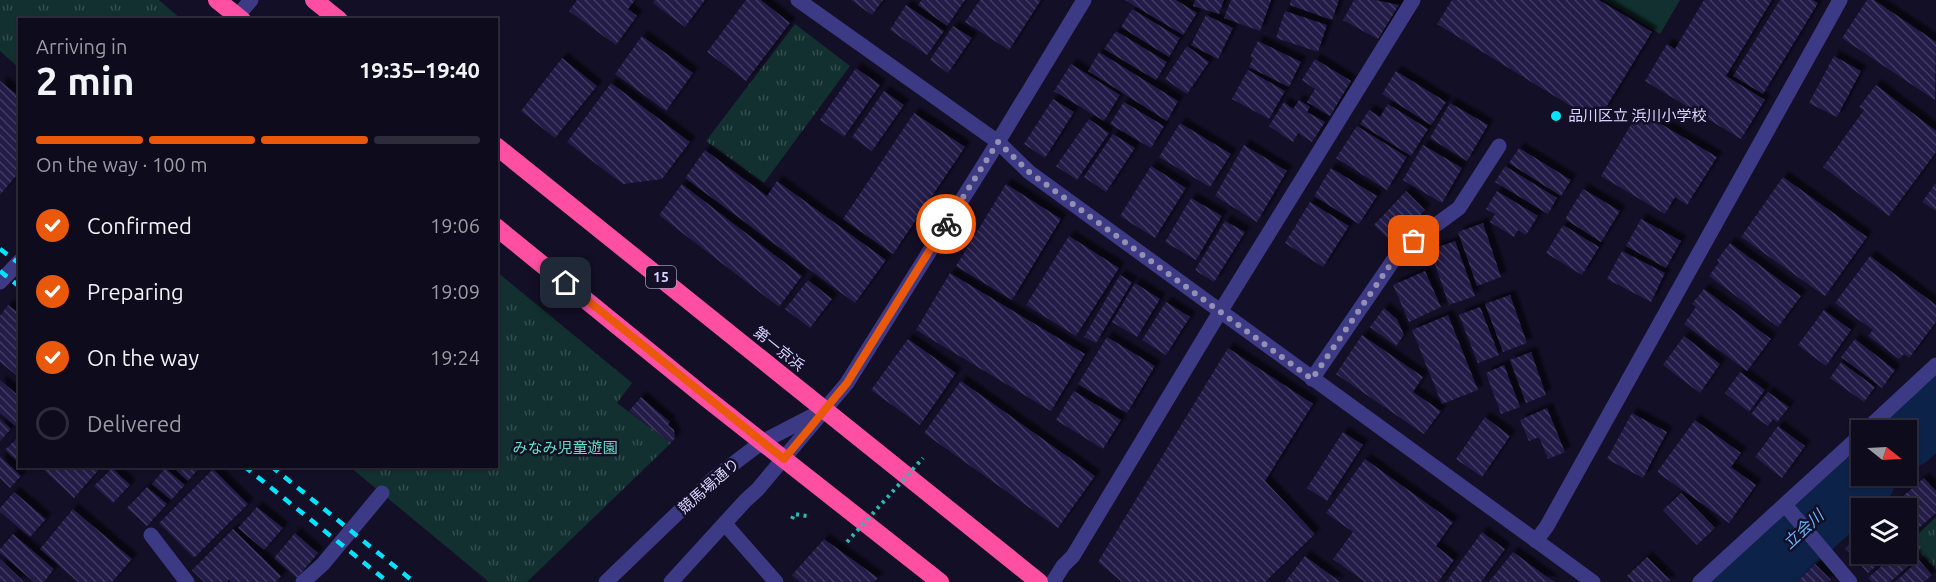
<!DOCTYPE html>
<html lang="en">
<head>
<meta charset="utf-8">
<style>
	body { margin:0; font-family:Ubuntu,"Noto Sans JP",sans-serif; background:#1c1929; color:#f1f3f6; height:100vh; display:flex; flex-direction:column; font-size:22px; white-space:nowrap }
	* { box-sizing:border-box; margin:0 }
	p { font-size:20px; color:#9b9ba3 }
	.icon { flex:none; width:33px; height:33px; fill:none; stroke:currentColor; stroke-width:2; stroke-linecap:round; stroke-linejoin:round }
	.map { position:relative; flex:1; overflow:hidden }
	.panel { position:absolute; left:18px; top:18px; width:480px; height:450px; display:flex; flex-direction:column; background:#0e0b1c; border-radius:0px; box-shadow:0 2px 4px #0004,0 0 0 2px #2e2b3b }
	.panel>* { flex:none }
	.needle { width:39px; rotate:108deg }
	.tools { position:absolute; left:1851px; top:420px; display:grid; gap:12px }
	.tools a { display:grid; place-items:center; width:66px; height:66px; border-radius:0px; background:#0e0b1c; box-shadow:0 2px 4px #0004,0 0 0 2px #2e2b3b; font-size:30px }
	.pin { position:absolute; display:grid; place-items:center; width:51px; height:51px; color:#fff; margin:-26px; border-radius:12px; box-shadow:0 3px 9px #0006 }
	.courier { position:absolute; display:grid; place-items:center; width:60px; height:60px; margin:-30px; border:4px solid #ea580c; border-radius:50%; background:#fff; color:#222; box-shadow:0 2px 8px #0007 }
	.overview em { font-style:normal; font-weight:700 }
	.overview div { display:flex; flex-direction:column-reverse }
	.overview { display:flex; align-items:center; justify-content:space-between; height:102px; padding:0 18px }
	h1 { font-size:39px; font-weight:700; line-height:45px }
	.bar { display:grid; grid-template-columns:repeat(4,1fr); gap:9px 6px; align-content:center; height:72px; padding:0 18px }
	.bar i { height:8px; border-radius:4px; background:#2e2b3b }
	.bar .selected { background:#ea580c }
	.bar p { grid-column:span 4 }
	ol { padding:0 18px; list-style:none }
	li { display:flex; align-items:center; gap:18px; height:66px }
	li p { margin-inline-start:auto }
	li .icon { padding:6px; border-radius:50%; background:#ea580c; color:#fff; stroke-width:4 }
	li:last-child { color:#9b9ba3 }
	li i { width:33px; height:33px; border:3px solid #2e2b3b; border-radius:50% }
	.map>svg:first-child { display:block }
	.grass { fill:url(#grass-tufts) }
	.pitch { fill:#12302f }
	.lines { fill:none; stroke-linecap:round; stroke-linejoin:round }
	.river { stroke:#0c2248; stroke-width:69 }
	.building { fill:url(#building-back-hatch); filter:url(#shadow) }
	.path { stroke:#2fb8b0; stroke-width:4; stroke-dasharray:3 4.5; stroke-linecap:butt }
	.minor { stroke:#3d3a85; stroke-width:15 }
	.highway { stroke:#ff4fa3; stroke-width:18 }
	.rail { stroke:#00e5ff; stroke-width:4.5; stroke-dasharray:9 8; stroke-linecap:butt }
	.path-bridge { stroke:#2fb8b0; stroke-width:4; stroke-dasharray:3 4.5; stroke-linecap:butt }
	.done { stroke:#948fb3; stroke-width:6; stroke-dasharray:0 10.8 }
	.route { stroke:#ea580c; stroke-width:8 }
	.poi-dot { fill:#00e5ff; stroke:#130f26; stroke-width:2 }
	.labels { text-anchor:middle; stroke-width:5; stroke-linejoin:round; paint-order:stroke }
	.shield { fill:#130f26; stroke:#9e99be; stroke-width:1.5 }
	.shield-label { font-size:14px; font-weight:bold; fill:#d9d4ff }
	.poi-label { font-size:15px; fill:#d9d4ff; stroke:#130f26; text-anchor:start }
	.street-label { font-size:15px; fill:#d9d4ff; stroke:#130f26 }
	.park-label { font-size:15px; fill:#5fe0c0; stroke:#130f26 }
	.water-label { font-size:16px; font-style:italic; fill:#62b6ff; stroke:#130f26 }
</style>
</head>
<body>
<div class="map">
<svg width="1936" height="582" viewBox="0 0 1936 582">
	<defs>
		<pattern id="grass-tufts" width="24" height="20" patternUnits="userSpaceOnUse" patternTransform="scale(1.5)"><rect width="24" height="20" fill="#12302f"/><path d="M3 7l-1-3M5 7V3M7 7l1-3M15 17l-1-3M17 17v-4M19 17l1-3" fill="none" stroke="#344d4e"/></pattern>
		<pattern id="building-back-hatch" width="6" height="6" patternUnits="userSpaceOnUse" patternTransform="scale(1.5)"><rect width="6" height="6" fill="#241b47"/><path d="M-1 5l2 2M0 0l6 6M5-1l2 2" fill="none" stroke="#433b63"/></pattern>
		<filter id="shadow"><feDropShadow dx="5.5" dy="-5.5" stdDeviation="1.5" flood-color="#0009"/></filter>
	</defs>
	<rect width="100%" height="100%" fill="#130f26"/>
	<g class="grass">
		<path d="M0 0H159L181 19 20 20 19 68 0 51Z"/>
		<path d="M795 24 850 66 764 183 706 141Z"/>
		<path d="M497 272 632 383 617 403 671 443 527 582H489L350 467 496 466Z"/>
		<path d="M1936 517V570L1910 542Z"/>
	</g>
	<path class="pitch" d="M1604 0H1680L1660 34Z"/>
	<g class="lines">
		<g class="river">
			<path d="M1906 434 1936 406"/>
			<path d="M1745 582 1862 476"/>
		</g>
	</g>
	<g class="building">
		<path d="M577 0H635L628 9 637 16 616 45 569 11Z"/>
		<path d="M654 0H705L685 27 653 3Z"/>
		<path d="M746 0H761L790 23 746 81 707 52Z"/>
		<path d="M851 0H883L872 15Z"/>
		<path d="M922 0H965L947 26 918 5Z"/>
		<path d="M980 0H1041L1009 50 965 22Z"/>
		<path d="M1125 0H1176L1197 13 1183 35Z"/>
		<path d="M1195 0H1224L1219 14 1193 6Z"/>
		<path d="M1231 0H1271L1260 31 1224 18Z"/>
		<path d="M1291 0H1339L1332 20 1290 5Z"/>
		<path d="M1354 0H1375L1399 5 1378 39 1343 20Z"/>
		<path d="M1452 0H1599L1652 32 1597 122 1437 24Z"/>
		<path d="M1704 0H1772L1726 76 1765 100 1741 139 1645 81 1667 44 1675 49Z"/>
		<path d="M1780 0H1813L1818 3 1763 94 1733 76Z"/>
		<path d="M1867 0H1874L1936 42 1935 100 1842 38Z"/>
		<path d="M906 5 944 31 927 55 890 30Z"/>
		<path d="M1132 9 1180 38 1169 57 1121 27Z"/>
		<path d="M1285 11 1327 25 1318 52 1276 38Z"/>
		<path d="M1206 15 1233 28 1218 59 1191 45Z"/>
		<path d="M953 26 972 38 948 73 930 60Z"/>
		<path d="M1116 31 1167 62 1156 80 1104 49Z"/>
		<path d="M642 36 693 73 666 111 615 74Z"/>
		<path d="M1258 41 1301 62 1289 87 1249 67 1253 58 1250 57Z"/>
		<path d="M1187 46 1209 62 1187 94 1165 79Z"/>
		<path d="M1099 52 1178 101 1167 121 1088 71Z"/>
		<path d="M1834 56 1861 71 1837 117 1809 103Z"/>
		<path d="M562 58 597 86 555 138 521 111Z"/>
		<path d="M1315 59 1351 81 1330 116 1307 102 1315 89 1302 80Z"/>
		<path d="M1071 64 1120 95 1104 121 1054 91Z"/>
		<path d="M856 68 880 85 844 137 820 120Z"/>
		<path d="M1248 70 1285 91 1269 119 1232 99Z"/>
		<path d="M1396 71 1446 102 1431 125 1382 94Z"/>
		<path d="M0 81 20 97V171L0 195Z"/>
		<path d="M611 83 690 142 662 179 623 184 567 142Z"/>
		<path d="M1876 85 1936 131V152L1889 216 1823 167 1864 110 1859 107Z"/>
		<path d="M884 91 904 105 872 151 852 137Z"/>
		<path d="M1053 99 1074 112 1045 158 1024 144Z"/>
		<path d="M1299 100 1310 107 1307 112 1325 122 1312 142 1298 133 1293 142 1269 126 1284 102 1293 109Z"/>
		<path d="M1124 102 1164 126 1151 148 1110 124Z"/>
		<path d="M1450 103 1488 125 1467 161 1430 138Z"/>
		<path d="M1388 104 1428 129 1411 156 1360 124 1369 110 1380 117Z"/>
		<path d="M1639 111 1717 157 1687 205 1675 197 1665 214 1601 176Z"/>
		<path d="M914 113 965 147 893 254 843 219Z"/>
		<path d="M1089 119 1109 133 1077 180 1056 166Z"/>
		<path d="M1180 123 1231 154 1210 187 1159 157Z"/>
		<path d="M1357 126 1407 157 1387 190 1336 158Z"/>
		<path d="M1113 134 1135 148 1106 192 1084 177Z"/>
		<path d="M1244 145 1287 171 1257 222 1215 196Z"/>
		<path d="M1423 145 1462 168 1442 203 1403 180Z"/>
		<path d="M1519 148 1571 180 1561 196 1509 163Z"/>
		<path d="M705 150 767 196 777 181 886 260 855 303 685 178Z"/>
		<path d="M1151 166 1186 188 1155 238 1120 216Z"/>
		<path d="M1505 166 1557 198 1548 214 1495 182Z"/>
		<path d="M1331 168 1377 196 1359 224 1314 196Z"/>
		<path d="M1783 177 1867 237 1825 296 1741 237Z"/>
		<path d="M1936 183V211L1922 202Z"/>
		<path d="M682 184 802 276 779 307 659 215Z"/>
		<path d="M1006 184 1061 219 1012 300 956 266Z"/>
		<path d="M1583 189 1620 211 1601 242 1565 219Z"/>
		<path d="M1406 191 1425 210 1393 244 1374 225Z"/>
		<path d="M1497 191 1538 216 1526 235 1518 230 1514 237 1490 222 1495 214 1486 209Z"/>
		<path d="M1191 198 1222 216 1196 260 1165 242Z"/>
		<path d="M1310 202 1349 226 1323 267 1285 243Z"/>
		<path d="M1641 219 1681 241 1666 268 1626 246Z"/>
		<path d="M1225 221 1245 232 1214 282 1195 270Z"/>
		<path d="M1483 223 1501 277 1477 286 1458 232Z"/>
		<path d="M1563 225 1599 247 1582 275 1546 253Z"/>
		<path d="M1069 236 1119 268 1076 336 1026 305Z"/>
		<path d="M1455 241 1475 296 1449 305 1430 250Z"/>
		<path d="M1730 243 1801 296 1778 327 1709 276 1719 262 1717 260Z"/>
		<path d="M1622 251 1665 273 1651 302 1607 279Z"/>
		<path d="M1870 256 1936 305V322L1909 358 1904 354 1899 359 1868 336 1873 330 1835 303Z"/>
		<path d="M1425 271 1441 307 1409 322 1393 285Z"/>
		<path d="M950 273 1085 354 1051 411 916 330Z"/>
		<path d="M1120 275 1132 282 1096 343 1084 337Z"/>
		<path d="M808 280 832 299 810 328 785 309Z"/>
		<path d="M1135 283 1160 299 1137 337 1112 322Z"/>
		<path d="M1704 289 1771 339 1747 371 1684 324 1696 307 1692 304Z"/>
		<path d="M1510 295 1527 343 1503 352 1485 304Z"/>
		<path d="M1166 302 1190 317 1166 355 1142 340Z"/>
		<path d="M8 305 20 314V378L0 362V316Z"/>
		<path d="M1480 307 1499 355 1478 363 1459 315Z"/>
		<path d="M1384 308 1397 319 1404 335 1396 346 1370 327Z"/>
		<path d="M1824 310 1851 330 1826 366 1798 345Z"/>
		<path d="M1448 315 1478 390 1442 404 1412 330Z"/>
		<path d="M1362 335 1423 377 1413 392 1441 411 1424 434 1336 374Z"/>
		<path d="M1684 336 1720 364 1700 393 1663 365Z"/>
		<path d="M1107 337 1155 366 1127 413 1078 384Z"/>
		<path d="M908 339 956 373 920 425 871 390Z"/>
		<path d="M1855 339 1895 370 1882 388 1841 357Z"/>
		<path d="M1228 348 1313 404 1265 481 1315 534 1265 582H1122L1098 562Z"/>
		<path d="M1531 352 1546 395 1526 403 1510 360Z"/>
		<path d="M1841 362 1875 387 1864 402 1830 378Z"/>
		<path d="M1504 365 1520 407 1501 414 1486 373Z"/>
		<path d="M1740 372 1765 390 1749 412 1725 393Z"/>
		<path d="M0 380 20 397V420L15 426 0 413Z"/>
		<path d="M961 381 1095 476 1058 528 924 433Z"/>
		<path d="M1074 391 1121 420 1103 449 1056 420Z"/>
		<path d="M1768 392 1789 407 1777 422 1773 419 1768 426 1751 414Z"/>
		<path d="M641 397 670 422 668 425 674 430 675 438 671 443 629 411Z"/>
		<path d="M1547 408 1565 452 1548 459 1539 437 1529 441 1520 420Z"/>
		<path d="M1632 413 1667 432 1643 478 1607 459Z"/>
		<path d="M1485 417 1510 436 1482 477 1456 459Z"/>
		<path d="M0 419 11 429 0 441Z"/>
		<path d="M1695 420 1741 453 1731 467 1756 485 1729 523 1657 472Z"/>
		<path d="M1778 426 1805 446 1782 478 1755 457Z"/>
		<path d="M1343 432 1363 445 1327 501 1307 488Z"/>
		<path d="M20 435V464L5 450Z"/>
		<path d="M0 456 21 476 10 488 0 478Z"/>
		<path d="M1365 459 1453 522 1436 546 1454 560 1438 582H1365L1333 559 1353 532 1326 513Z"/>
		<path d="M46 466H102L74 498 43 469Z"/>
		<path d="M171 466H201L188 481Z"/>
		<path d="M112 468 130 485 113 503 94 486Z"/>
		<path d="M165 468 185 485 171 500 152 484Z"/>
		<path d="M213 469 248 504 194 558 159 523Z"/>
		<path d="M1924 478 1936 491V513L1906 539V508H1889Z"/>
		<path d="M147 487 167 504 147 526 127 508Z"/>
		<path d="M14 492 46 519 30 537 0 512V508Z"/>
		<path d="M1681 493 1715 528 1697 545 1663 510Z"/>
		<path d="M257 507 283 528 264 550 238 528Z"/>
		<path d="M73 509 132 559 112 582H78L40 549Z"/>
		<path d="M233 529 281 576 276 582H232L229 579 227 582H204L192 570Z"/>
		<path d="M1482 532 1505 549 1481 582H1446Z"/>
		<path d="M295 533 318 553 297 578 274 558Z"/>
		<path d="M1862 533V554H1890L1868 573 1845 548Z"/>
		<path d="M13 534 54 569 44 582H34L0 553V549Z"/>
		<path d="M824 539 878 578 874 582H800L792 575Z"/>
		<path d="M1906 545 1917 558 1890 582H1872L1868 578 1895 554H1906Z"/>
		<path d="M1513 552 1554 582H1489Z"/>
		<path d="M1305 556 1340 582H1285Z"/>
		<path d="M1647 557 1670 580 1668 582H1633L1627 576Z"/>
		<path d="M0 559 24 582H0Z"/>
		<path d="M1919 560 1932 575 1924 582H1895Z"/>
		<path d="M1815 564 1831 580 1828 582H1797Z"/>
	</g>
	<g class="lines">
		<path class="path" d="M792 519 794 514 807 516"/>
		<g class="minor">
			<path d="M798 0 998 142 1029 172 1593 582"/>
			<path d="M234 20 251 0"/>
			<path d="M0 282 20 261"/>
			<path d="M1312 379 1399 252 1459 208 1499 146"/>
			<path d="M1866 430 1936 365"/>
			<path d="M1785 505 1850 582"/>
			<path d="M725 524 776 582"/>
			<path d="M151 535 187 582"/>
			<path d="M1536 541 1547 526 1840 0"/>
			<path d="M303 582 323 564 382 493"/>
			<path d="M606 582 713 479 762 442 818 413"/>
			<path d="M671 582 745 501 758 489 847 383 990 155 1084 0"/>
			<path d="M1053 582 1063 566 1073 556 1212 325 1413 0"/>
			<path d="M1700 582 1862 434"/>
		</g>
		<g class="highway">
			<path d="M217 0 242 20"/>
			<path d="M314 0 339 20"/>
			<path d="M496 146 1039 582"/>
			<path d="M496 227 705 397 940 582"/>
		</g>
		<g class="rail">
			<path d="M0 249 20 264"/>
			<path d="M0 271 20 287"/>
			<path d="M244 466 388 582"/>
			<path d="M271 466 414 582"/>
		</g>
		<path class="path-bridge" d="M847 542 923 458"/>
	</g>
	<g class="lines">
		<path class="done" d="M946 224 998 142 1029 172 1312 379 1399 252 1414 241"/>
		<path class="route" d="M566 283 784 459 847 383 946 224"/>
	</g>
	<circle class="poi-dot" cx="1556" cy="116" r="6"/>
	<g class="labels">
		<rect class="shield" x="646" y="266" width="30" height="22" rx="4.5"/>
		<g class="shield-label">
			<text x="661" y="282">15</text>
		</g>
		<g class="poi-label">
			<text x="1568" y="121">品川区立 浜川小学校</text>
		</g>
		<g class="street-label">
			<text transform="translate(779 349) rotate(39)" y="5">第一京浜</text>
			<text transform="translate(709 486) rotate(-41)" y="5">競馬場通り</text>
		</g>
		<g class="park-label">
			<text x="565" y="453">みなみ児童遊園</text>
		</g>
		<g class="water-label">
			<text transform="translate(1803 529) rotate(-43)" y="6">立会川</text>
		</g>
	</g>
</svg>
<div class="tools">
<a><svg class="needle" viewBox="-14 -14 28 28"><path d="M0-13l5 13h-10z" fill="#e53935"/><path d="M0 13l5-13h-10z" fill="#9b9ba3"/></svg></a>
<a><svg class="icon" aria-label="layers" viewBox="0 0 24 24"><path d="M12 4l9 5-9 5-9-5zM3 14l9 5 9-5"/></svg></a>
</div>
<div class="pin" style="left:1414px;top:241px;background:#ea580c"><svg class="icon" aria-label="bag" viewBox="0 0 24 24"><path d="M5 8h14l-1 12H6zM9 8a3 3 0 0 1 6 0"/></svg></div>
<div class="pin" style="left:566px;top:283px;background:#1f2937"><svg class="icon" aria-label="home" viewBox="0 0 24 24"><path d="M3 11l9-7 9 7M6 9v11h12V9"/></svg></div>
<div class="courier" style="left:946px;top:224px"><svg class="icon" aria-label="bike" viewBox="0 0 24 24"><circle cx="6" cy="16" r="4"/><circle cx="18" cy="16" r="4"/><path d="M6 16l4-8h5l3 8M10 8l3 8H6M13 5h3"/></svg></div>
<section class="panel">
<div class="overview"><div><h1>2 min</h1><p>Arriving in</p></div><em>19:35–19:40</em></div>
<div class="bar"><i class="selected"></i><i class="selected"></i><i class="selected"></i><i></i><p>On the way · 100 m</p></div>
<ol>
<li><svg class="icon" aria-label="check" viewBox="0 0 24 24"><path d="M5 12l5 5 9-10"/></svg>Confirmed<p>19:06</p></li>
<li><svg class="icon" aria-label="check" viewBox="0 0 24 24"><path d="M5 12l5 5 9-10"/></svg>Preparing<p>19:09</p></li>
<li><svg class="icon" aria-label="check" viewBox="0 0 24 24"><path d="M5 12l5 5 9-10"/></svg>On the way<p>19:24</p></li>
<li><i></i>Delivered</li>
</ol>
</section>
</div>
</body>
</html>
